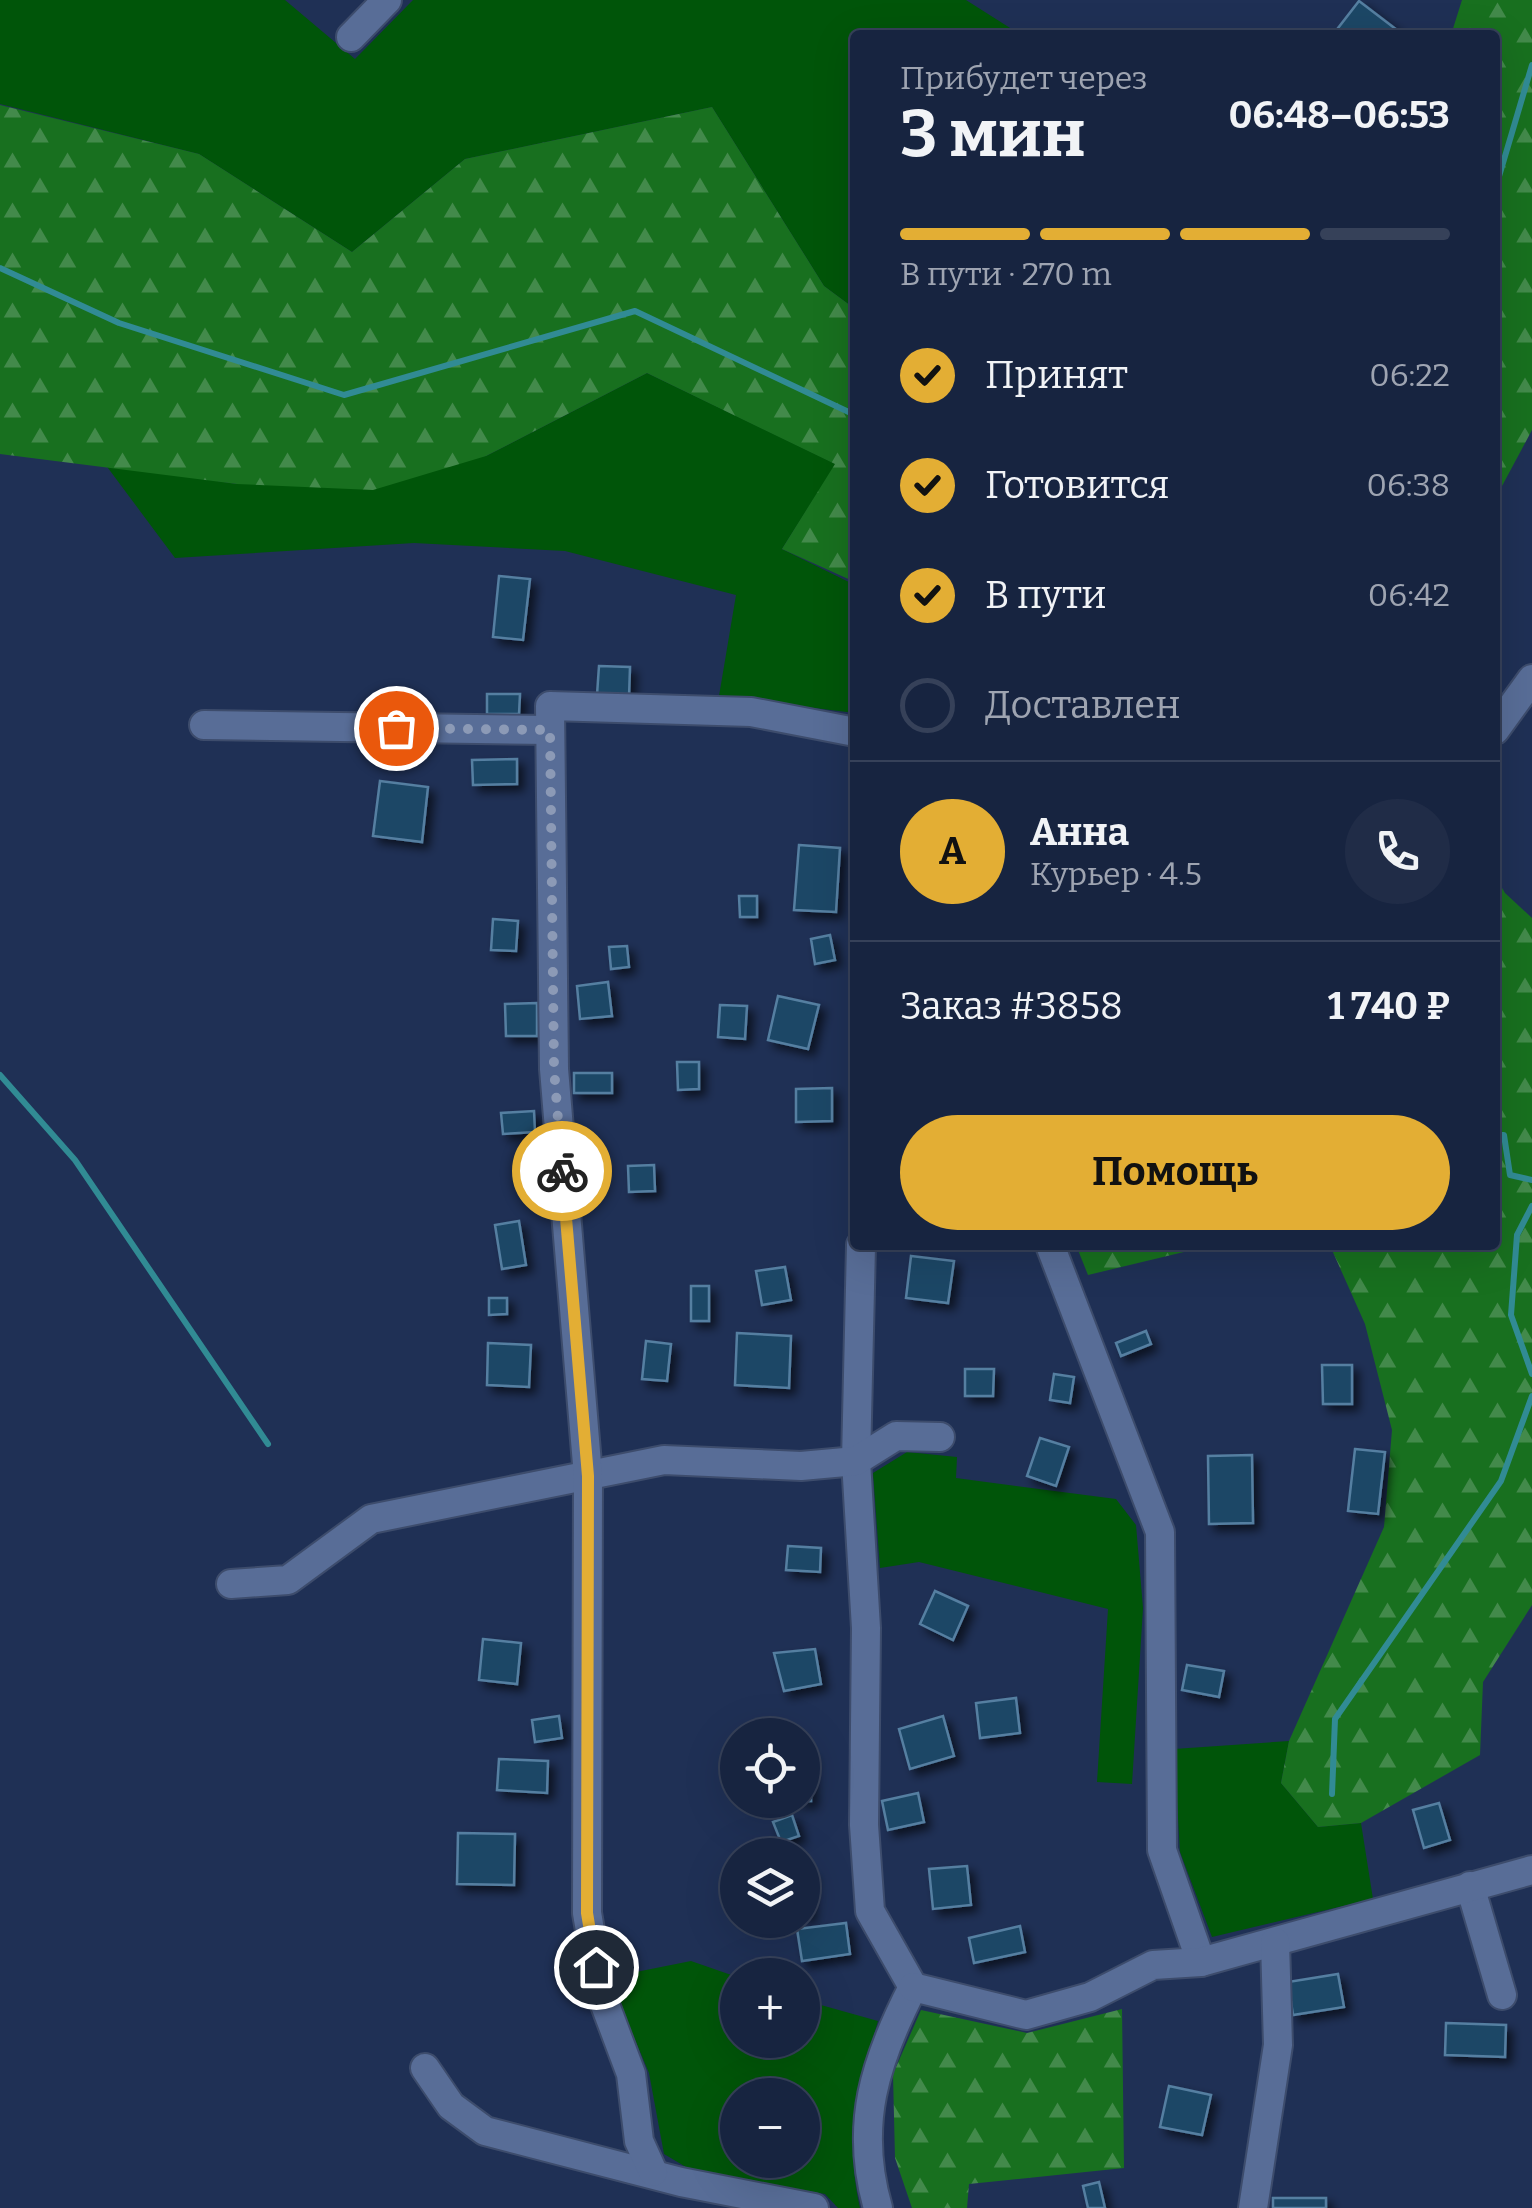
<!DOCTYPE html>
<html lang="ru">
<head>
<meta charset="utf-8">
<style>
	body { margin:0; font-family:Bitter,serif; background:#202c47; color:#f1f3f6; height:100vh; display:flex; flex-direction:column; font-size:38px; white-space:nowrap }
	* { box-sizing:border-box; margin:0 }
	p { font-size:32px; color:#9ea4b1 }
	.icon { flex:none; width:55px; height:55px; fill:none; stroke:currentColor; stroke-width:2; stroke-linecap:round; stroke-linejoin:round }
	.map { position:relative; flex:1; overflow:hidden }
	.sheet { position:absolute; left:850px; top:30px; width:650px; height:1220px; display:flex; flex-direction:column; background:#172440; border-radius:10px; box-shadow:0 10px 40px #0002,0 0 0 2px #364159 }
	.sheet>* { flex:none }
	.controls { position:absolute; left:720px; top:1718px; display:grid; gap:20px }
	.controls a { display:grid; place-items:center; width:100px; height:100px; border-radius:50%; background:#172440; box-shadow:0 10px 40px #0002,0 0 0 2px #364159; font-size:50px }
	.pin { position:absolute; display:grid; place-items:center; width:85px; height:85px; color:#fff; margin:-42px; border:5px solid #fff; border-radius:50%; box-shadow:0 2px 10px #0007 }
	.courier { position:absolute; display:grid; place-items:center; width:100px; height:100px; margin:-50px; border:8px solid #e3ae34; border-radius:50%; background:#fff; color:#222; box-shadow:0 2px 12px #0007 }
	.overview em { font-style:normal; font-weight:700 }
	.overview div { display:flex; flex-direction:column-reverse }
	.overview { display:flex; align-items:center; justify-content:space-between; height:170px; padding:0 50px }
	h1 { font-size:65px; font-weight:700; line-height:75px }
	.bar { display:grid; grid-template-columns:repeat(4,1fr); gap:15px 10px; align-content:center; height:120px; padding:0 50px }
	.bar i { height:12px; border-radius:8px; background:#364159 }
	.bar .current { background:#e3ae34 }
	.bar p { grid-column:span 4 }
	.line { display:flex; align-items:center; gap:25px; padding:0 50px; border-top:2px solid #364159 }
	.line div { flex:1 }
	.round { display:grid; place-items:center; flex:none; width:105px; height:105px; border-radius:52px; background:#202c47 }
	ol { padding:0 50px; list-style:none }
	li { display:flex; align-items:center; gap:30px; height:110px }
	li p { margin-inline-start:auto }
	li .icon { padding:10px; border-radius:50%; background:#e3ae34; color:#111; stroke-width:4 }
	li:last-child { color:#9ea4b1 }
	li i { width:55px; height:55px; border:5px solid #364159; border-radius:50% }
	.button { display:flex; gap:20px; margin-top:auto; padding:20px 50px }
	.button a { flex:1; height:115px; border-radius:60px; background:#e3ae34; color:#111; font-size:40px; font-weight:700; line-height:115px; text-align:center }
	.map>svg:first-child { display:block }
	.green { fill:#005509; fill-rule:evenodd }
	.forest { fill:url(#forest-firs) }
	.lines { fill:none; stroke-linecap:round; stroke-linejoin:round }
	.stream { stroke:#318b94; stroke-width:6 }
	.building { fill:#1d4766; stroke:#557fa1; stroke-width:2.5; filter:url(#shadow) }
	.minor-casing { stroke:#3d4c6c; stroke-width:32 }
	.minor { stroke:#586d97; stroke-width:28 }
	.done { stroke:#8c9ab6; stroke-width:10; stroke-dasharray:0 18 }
	.route { stroke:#e3ae34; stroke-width:12 }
</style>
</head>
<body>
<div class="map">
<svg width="1532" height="2208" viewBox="0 0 1532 2208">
	<defs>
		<pattern id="forest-firs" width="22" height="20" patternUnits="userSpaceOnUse" patternTransform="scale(2.5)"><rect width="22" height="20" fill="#18701f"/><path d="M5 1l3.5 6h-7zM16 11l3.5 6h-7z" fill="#438a4b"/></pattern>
		<filter id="shadow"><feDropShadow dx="6" dy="6" stdDeviation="5" flood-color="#0009"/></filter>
	</defs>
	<rect width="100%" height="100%" fill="#1f3055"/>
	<g class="green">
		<path d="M0 0H285L355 59 413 0H966L1021 35H855V309L824 286 712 107 465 159 352 252 199 154 0 104Z"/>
		<path d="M647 373 836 464 782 549 855 585V713L719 696 736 595 565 551 414 543 175 558 105 464 237 484 486 456Z"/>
		<path d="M907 1452 957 1457 956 1478 1116 1499 1136 1525 1143 1608 1132 1784 1097 1782 1108 1609 919 1562 880 1568 873 1473Z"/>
		<path d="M1289 1741 1281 1783 1318 1827 1361 1823 1373 1899 1212 1937 1180 1852 1174 1749Z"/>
		<path d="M691 1961 737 1977 738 2040H802L803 2000 878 2021C858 2090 844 2135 860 2208H838L825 2194 691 2170 664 2154 649 2073 620 2004 616 1976ZM738 2095H802V2160H738Z"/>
	</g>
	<g class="forest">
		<path d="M1462 0H1532V430L1495 499V35H1451Z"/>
		<path d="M0 105 199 154 352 252 465 159 712 107 824 286 855 309V582L782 549 835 464 647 373 486 456 373 490 237 484 0 454Z"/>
		<path d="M1495 876 1505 893 1532 918V1605L1483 1682 1480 1755 1361 1823 1318 1827 1281 1783 1289 1741 1384 1527 1392 1430 1365 1324 1332 1250 1310 1245H1495Z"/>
		<path d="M1076 1245H1213L1088 1275Z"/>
		<path d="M1122 2009 1124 2168 969 2184 967 2208H912L895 2158 893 2074 921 2010 1027 2033Z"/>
	</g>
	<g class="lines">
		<g class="stream">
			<path d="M1495 190 1532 65"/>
			<path d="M0 268 119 323 344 395 635 311 855 415"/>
			<path d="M0 1075 75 1160 268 1444"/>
			<path d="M1495 1135H1504L1510 1175 1532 1180"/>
			<path d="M1532 1206 1517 1235 1511 1315 1532 1374"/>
			<path d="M1332 1794 1335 1719 1501 1481 1532 1396"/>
		</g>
	</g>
	<g class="building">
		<path d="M1359 1 1397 30 1393 35 1335 32Z"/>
		<path d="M499 576 530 579 523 640 493 637Z"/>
		<path d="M599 666 630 667 629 697 597 695Z"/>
		<path d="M487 694H520L519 714H487Z"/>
		<path d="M517 759V784L473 785 472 760Z"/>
		<path d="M380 781 428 787 422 842 373 836Z"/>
		<path d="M799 845 840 848 836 912 794 910Z"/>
		<path d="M739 896H757V917H740Z"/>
		<path d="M493 919 518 921 516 951 491 950Z"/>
		<path d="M830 935 835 960 815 964 811 939Z"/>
		<path d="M627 946 629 967 611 969 609 947Z"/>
		<path d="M608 982 612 1016 580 1019 577 986Z"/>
		<path d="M778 996 819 1005 808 1049 768 1040Z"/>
		<path d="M537 1003V1036H506L505 1004Z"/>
		<path d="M720 1005 747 1006 745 1039 718 1037Z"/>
		<path d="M677 1062H699V1089L678 1090Z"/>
		<rect x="574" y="1073" width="38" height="20"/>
		<path d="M832 1088V1121L796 1122V1089Z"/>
		<path d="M534 1111 535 1132 503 1134 501 1113Z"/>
		<path d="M654 1165 655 1191 629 1192 628 1166Z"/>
		<path d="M519 1221 526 1265 502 1269 495 1225Z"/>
		<path d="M911 1256 954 1261 948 1303 906 1298Z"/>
		<path d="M785 1267 791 1300 762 1305 756 1271Z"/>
		<rect x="691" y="1286" width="18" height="35"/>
		<path d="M489 1298H507V1314L489 1315Z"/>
		<path d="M1146 1331 1151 1344 1121 1356 1116 1343Z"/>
		<path d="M737 1333 791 1336 789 1388 735 1385Z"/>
		<path d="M646 1341 671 1344 667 1381 642 1379Z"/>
		<path d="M488 1343 531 1345 529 1387 487 1385Z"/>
		<path d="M1322 1365H1352V1404H1323Z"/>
		<path d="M965 1369H994L993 1396H965Z"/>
		<path d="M1054 1374 1074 1377 1070 1403 1050 1400Z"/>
		<path d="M1040 1438 1069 1447 1056 1486 1027 1476Z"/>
		<path d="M1355 1449 1385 1452 1378 1514 1348 1511Z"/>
		<path d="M1252 1455 1253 1523 1209 1524 1208 1456Z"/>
		<path d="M788 1546 821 1548 820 1572 786 1570Z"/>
		<path d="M935 1591 968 1606 953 1640 920 1624Z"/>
		<path d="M483 1639 521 1643 517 1684 479 1680Z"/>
		<path d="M815 1649 821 1684 784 1691 774 1653Z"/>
		<path d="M1187 1665 1224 1671 1219 1697 1182 1690Z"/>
		<path d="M1016 1698 1020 1733 980 1738 976 1703Z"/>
		<path d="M559 1716 562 1738 535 1742 532 1720Z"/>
		<path d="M943 1716 954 1756 910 1769 899 1729Z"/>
		<path d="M802 1753H810L811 1801H781L802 1800Z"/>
		<path d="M499 1759 548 1761 547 1793 497 1790Z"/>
		<path d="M918 1793 924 1822 888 1830 882 1801Z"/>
		<path d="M1439 1803 1450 1840 1424 1848 1413 1810Z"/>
		<path d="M792 1815 799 1836 781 1842 773 1822Z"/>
		<path d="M458 1833 515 1834 514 1885 457 1884Z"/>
		<path d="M967 1866 971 1905 933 1909 929 1869Z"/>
		<path d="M802 1871 811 1872 809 1916H802Z"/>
		<path d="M846 1923 850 1954 802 1961 797 1929Z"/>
		<path d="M1020 1926 1025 1952 974 1963 969 1938Z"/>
		<path d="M1338 1974 1344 2007 1293 2015 1288 1982Z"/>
		<path d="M1446 2023 1506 2025 1505 2057 1445 2055Z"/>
		<path d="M1169 2086 1211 2095 1202 2135 1160 2127Z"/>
		<path d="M1099 2182 1105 2208H1088L1083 2186Z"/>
		<rect x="1273" y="2198" width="53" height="10"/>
	</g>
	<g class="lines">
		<g class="minor-casing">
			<g id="minor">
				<path d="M351 37 387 0"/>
				<path d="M204 725 550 730"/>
				<path d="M1495 730 1532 679"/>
				<path d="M861 1245 856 1461 866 1628 864 1825 870 1911 913 1987C875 2061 854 2125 878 2208"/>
				<path d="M1050 1245 1160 1532 1162 1850 1201 1962"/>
				<path d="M231 1584 288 1580 371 1519 664 1460 801 1466 856 1461 896 1436 940 1437"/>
				<path d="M1470 1886 1502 1995"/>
				<path d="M913 1987 1026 2015 1090 1997 1153 1965 1201 1962 1532 1870"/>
				<path d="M425 2068 451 2106 485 2131 681 2182 814 2208"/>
				<path d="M653 2172 639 2141 631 2074 601 1994 587 1913 588 1476 554 1069 550 706 751 712 855 732"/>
				<path d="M1253 2208 1278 2045 1275 1942"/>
			</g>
		</g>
		<use href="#minor" class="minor"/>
	</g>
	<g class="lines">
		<path class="done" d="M396 728 550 730 554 1068 562 1171"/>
		<path class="route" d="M562 1171 588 1476 587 1913 596 1967"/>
	</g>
</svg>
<div class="controls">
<a><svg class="icon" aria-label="locate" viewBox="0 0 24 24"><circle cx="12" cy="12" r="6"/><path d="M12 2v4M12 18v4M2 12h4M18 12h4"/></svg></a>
<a><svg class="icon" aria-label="layers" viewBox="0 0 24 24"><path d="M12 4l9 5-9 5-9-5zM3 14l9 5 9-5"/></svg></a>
<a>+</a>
<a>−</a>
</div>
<div class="pin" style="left:396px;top:728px;background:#ea580c"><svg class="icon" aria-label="bag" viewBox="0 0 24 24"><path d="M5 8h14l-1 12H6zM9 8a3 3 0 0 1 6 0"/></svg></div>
<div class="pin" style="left:596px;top:1967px;background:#1f2937"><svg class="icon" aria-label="home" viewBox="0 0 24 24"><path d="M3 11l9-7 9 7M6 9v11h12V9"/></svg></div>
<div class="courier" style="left:562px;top:1171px"><svg class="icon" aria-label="bike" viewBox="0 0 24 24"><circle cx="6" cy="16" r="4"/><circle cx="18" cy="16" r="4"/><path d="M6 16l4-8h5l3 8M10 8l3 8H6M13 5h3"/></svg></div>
<section class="sheet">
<div class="overview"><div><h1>3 мин</h1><p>Прибудет через</p></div><em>06:48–06:53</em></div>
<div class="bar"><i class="current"></i><i class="current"></i><i class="current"></i><i></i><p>В пути · 270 m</p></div>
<ol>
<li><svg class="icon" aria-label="check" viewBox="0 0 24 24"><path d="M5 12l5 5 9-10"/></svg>Принят<p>06:22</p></li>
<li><svg class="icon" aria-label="check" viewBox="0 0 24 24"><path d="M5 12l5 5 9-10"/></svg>Готовится<p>06:38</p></li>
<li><svg class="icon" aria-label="check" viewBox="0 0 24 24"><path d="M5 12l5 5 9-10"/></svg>В пути<p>06:42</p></li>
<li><i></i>Доставлен</li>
</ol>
<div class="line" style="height:180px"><b class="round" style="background:#e3ae34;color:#111">А</b><div><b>Анна</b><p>Курьер · 4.5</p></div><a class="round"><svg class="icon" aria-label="phone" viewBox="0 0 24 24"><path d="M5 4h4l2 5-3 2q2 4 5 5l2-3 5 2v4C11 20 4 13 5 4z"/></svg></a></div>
<div class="line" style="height:130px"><div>Заказ #3858</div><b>1 740 ₽</b></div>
<div class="button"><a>Помощь</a></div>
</section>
</div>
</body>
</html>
